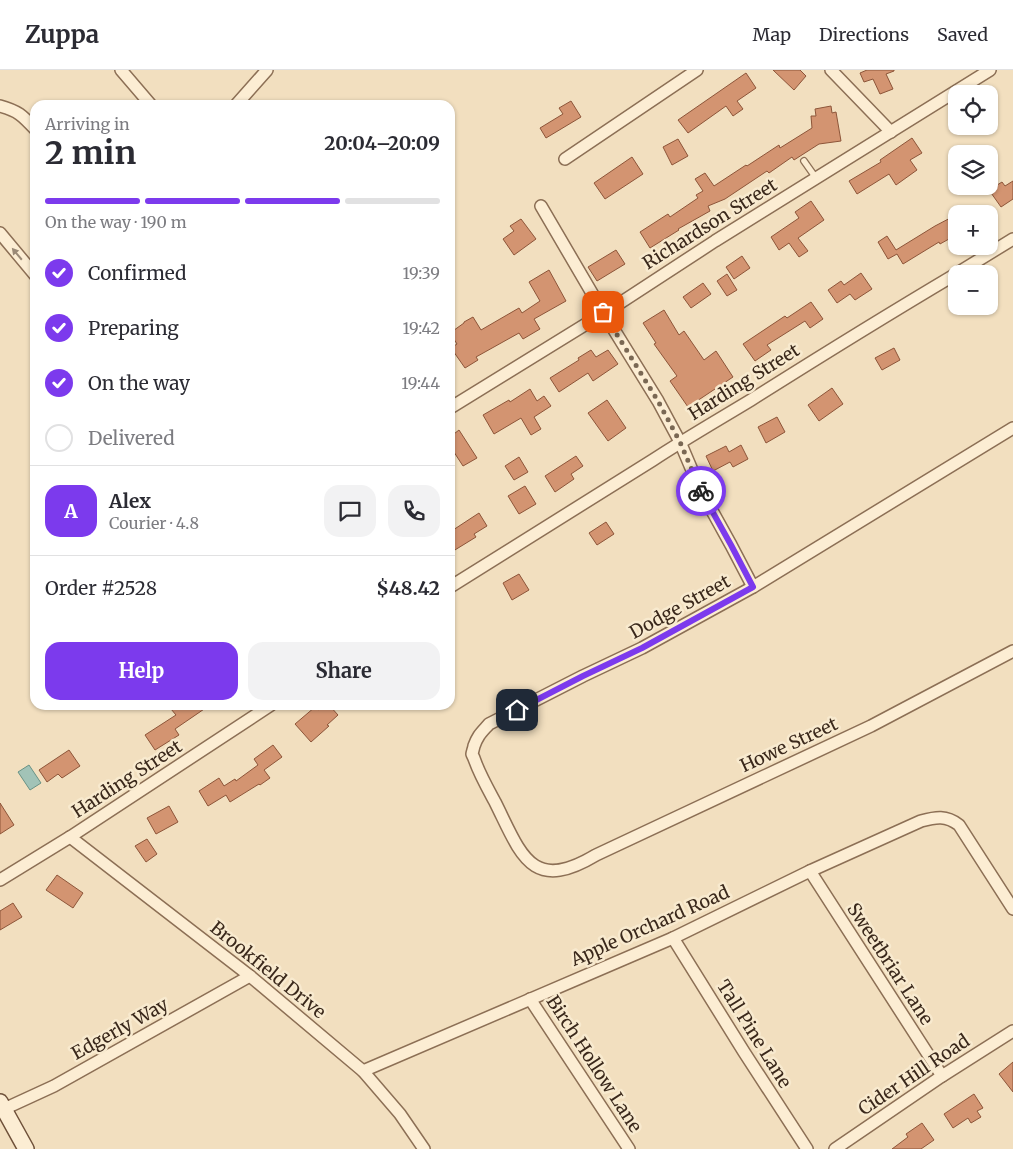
<!DOCTYPE html>
<html lang="en">
<head>
<meta charset="utf-8">
<style>
	body { margin:0; font-family:Merriweather,serif; background:#f2f2f3; color:#2b2b33; height:100vh; display:flex; flex-direction:column; font-size:19px; white-space:nowrap }
	* { box-sizing:border-box; margin:0 }
	p { font-size:16px; color:#7c7c81 }
	.icon { flex:none; width:28px; height:28px; fill:none; stroke:currentColor; stroke-width:2; stroke-linecap:round; stroke-linejoin:round }
	.map { position:relative; flex:1; overflow:hidden }
	.drawer { position:absolute; left:30px; top:30px; width:425px; height:610px; display:flex; flex-direction:column; background:#fff; border-radius:15px; box-shadow:0 1px 4px #0004 }
	.drawer>* { flex:none }
	.buttons { position:absolute; left:948px; top:15px; display:grid; gap:10px }
	.buttons a { display:grid; place-items:center; width:50px; height:50px; border-radius:10px; background:#fff; box-shadow:0 1px 4px #0004; font-size:25px }
	.pin { position:absolute; display:grid; place-items:center; width:42px; height:42px; color:#fff; margin:-21px; border-radius:10px; box-shadow:0 2px 8px #0006 }
	.courier { position:absolute; display:grid; place-items:center; width:50px; height:50px; margin:-25px; border:4px solid #7c3aed; border-radius:50%; background:#fff; color:#222; box-shadow:0 1px 6px #0007 }
	.headline em { font-style:normal; font-weight:700 }
	.headline div { display:flex; flex-direction:column-reverse }
	.headline { display:flex; align-items:center; justify-content:space-between; height:85px; padding:0 15px }
	h1 { font-size:32px; font-weight:700; line-height:38px }
	.bar { display:grid; grid-template-columns:repeat(4,1fr); gap:8px 5px; align-content:center; height:60px; padding:0 15px }
	.bar i { height:6px; border-radius:4px; background:#e1e1e2 }
	.bar .current { background:#7c3aed }
	.bar p { grid-column:span 4 }
	.line { display:flex; align-items:center; gap:12px; padding:0 15px; border-top:1px solid #e1e1e2 }
	.line div { flex:1 }
	.round { display:grid; place-items:center; flex:none; width:52px; height:52px; border-radius:15px; background:#f2f2f3 }
	ol { padding:0 15px; list-style:none }
	li { display:flex; align-items:center; gap:15px; height:55px }
	li p { margin-inline-start:auto }
	li .icon { padding:5px; border-radius:50%; background:#7c3aed; color:#fff; stroke-width:4 }
	li:last-child { color:#7c7c81 }
	li i { width:28px; height:28px; border:2px solid #e1e1e2; border-radius:50% }
	.cta { display:flex; gap:10px; margin-top:auto; padding:10px 15px }
	.cta a { flex:1; height:58px; border-radius:15px; background:#7c3aed; color:#fff; font-size:20px; font-weight:700; line-height:58px; text-align:center }
	.cta a+a { background:#f2f2f3; color:#2b2b33 }
	header { display:flex; align-items:center; gap:30px; box-sizing:border-box; height:70px; padding:0 25px; background:#fff; border-bottom:1px solid #e1e1e2 }
	header strong { font-size:24px }
	nav { display:flex; gap:28px; margin-inline-start:auto; font-size:18px }
	.map>svg:first-child { display:block }
	.water { fill:#a2c3b7; stroke:#699285 }
	.building { fill:#d39471; stroke:#8d5539 }
	.lines { fill:none; stroke-linecap:round; stroke-linejoin:round }
	.lane-casing { stroke:#8c6f55; stroke-width:8 }
	.street-casing { stroke:#8c6f55; stroke-width:14 }
	.secondary-casing { stroke:#6e5039; stroke-width:18 }
	.lane { stroke:#fcedd3; stroke-width:5.5 }
	.street { stroke:#fcedd3; stroke-width:11 }
	.secondary { stroke:#fcedd3; stroke-width:15 }
	.oneway { fill:#9b8a77 }
	.done { stroke:#7a6854; stroke-width:5; stroke-dasharray:0 9 }
	.route { stroke:#7c3aed; stroke-width:6 }
	.labels { text-anchor:middle; stroke-width:5; stroke-linejoin:round; paint-order:stroke }
	.street-label { font-size:18px; fill:#3a281b; stroke:#f8eacf }
</style>
</head>
<body>
<header>
<strong>Zuppa</strong>
<nav><a>Map</a><a>Directions</a><a>Saved</a></nav>
</header>
<div class="map">
<svg width="1013" height="1079" viewBox="0 0 1013 1079">
	<rect width="100%" height="100%" fill="#f2dfbf"/>
	<path class="water" d="M29 695 41 713 30 720 18 702Z"/>
	<g class="building">
		<path d="M773 0H800L806 6 794 20Z"/>
		<path d="M867 0H894V1L886 4 893 19 880 24 873 9 864 12 860 3Z"/>
		<path d="M746 3 756 18 737 31 743 39 733 46 726 36 688 63 678 50Z"/>
		<path d="M571 31 581 47 546 68 540 58 563 44 559 38Z"/>
		<path d="M831 36 832 43 836 42 841 71 819 74 794 90 792 87 769 103 767 101 725 129 708 136 710 141 678 159 679 160 650 178 640 162 668 144 670 147 698 128 696 125 703 121 695 109 705 103 714 116 746 95 747 96 779 75 780 78 812 58 811 46H816L815 39Z"/>
		<path d="M912 68 922 83 910 90 917 100 896 115 889 104 857 124 849 111 881 92 880 90Z"/>
		<path d="M678 69 688 86 672 95 663 77Z"/>
		<path d="M632 87 643 104 605 129 594 113Z"/>
		<path d="M1013 111V129L1001 137 989 120 1002 112 1005 116Z"/>
		<path d="M811 131 824 150 798 168 808 181 799 187 789 173 779 180 771 167 799 148 795 142Z"/>
		<path d="M956 145V165L940 174 939 172 903 194 897 184 888 189 878 172 887 166 896 180 935 156Z"/>
		<path d="M521 149 536 169 514 185 503 169 514 161 510 156Z"/>
		<path d="M616 180 625 194 597 211 588 197Z"/>
		<path d="M742 186 750 198 734 209 726 197Z"/>
		<path d="M549 200 566 231 534 249 540 259 523 269 519 263 476 287 478 290 465 298 451 278 457 274 450 263 464 253V252L473 247 481 260 519 238 522 243 540 231 529 212Z"/>
		<path d="M861 203 872 219 855 230 850 224 837 233 828 220 841 211 844 215Z"/>
		<path d="M727 204 737 220 727 226 717 211Z"/>
		<path d="M703 213 711 224 691 238 683 227Z"/>
		<path d="M811 232 823 249 810 258 805 251 767 275 771 280 755 291 743 274 785 246 787 248Z"/>
		<path d="M664 240 679 265 684 261 704 290 716 281 733 307 688 337 670 311 677 306 654 274 656 273 643 253Z"/>
		<path d="M894 278 900 290 882 300 875 288Z"/>
		<path d="M591 280 596 287 608 280 618 294 593 311 588 303 559 322 550 308 579 290 578 288Z"/>
		<path d="M832 318 843 334 819 351 808 335Z"/>
		<path d="M530 319 537 331 544 326 551 336 534 347 541 359 531 365 521 348 494 364 483 345 509 330 510 332Z"/>
		<path d="M607 330 626 358 608 371 588 343Z"/>
		<path d="M777 347 785 362 766 373 758 357Z"/>
		<path d="M459 360 477 388 463 396 450 376V367Z"/>
		<path d="M741 375 748 389 733 397 730 392 713 401 706 386 726 376 729 382Z"/>
		<path d="M576 386 583 396 571 404 574 409 555 422 545 406Z"/>
		<path d="M519 387 528 402 514 410 505 396Z"/>
		<path d="M525 416 536 434 519 444 508 426Z"/>
		<path d="M479 443 487 456 474 464 476 467 450 483V462Z"/>
		<path d="M606 452 614 464 597 475 589 463Z"/>
		<path d="M519 504 529 520 512 530 503 513Z"/>
		<path d="M177 635H210L175 659 179 665 155 680 145 665 176 645 171 639Z"/>
		<path d="M324 635H329L338 645 327 655 329 656 311 672 295 654 315 637 318 640Z"/>
		<path d="M273 675 282 687 264 700 270 708 260 715 259 714 230 732 226 725 208 736 199 721 219 708 224 716 235 709 236 711 258 695 254 689Z"/>
		<path d="M69 680 80 696 62 708 58 704 47 712 39 700Z"/>
		<path d="M0 733 14 755 0 764Z"/>
		<path d="M169 736 178 752 156 764 147 748Z"/>
		<path d="M147 769 157 784 146 792 135 776Z"/>
		<path d="M57 805 83 823 73 838 46 820Z"/>
		<path d="M13 833 22 847 0 860V841Z"/>
		<path d="M1013 992V1022L999 1004Z"/>
		<path d="M974 1024 983 1038 977 1041 981 1047 971 1053 968 1048 953 1058 944 1044Z"/>
		<path d="M922 1053 934 1070 921 1079H892L908 1067 906 1064Z"/>
	</g>
	<g class="lines">
		<g class="lane-casing">
			<path id="lane" d="M804 91 816 108"/>
		</g>
		<g class="street-casing">
			<g id="street">
				<path d="M121 0 151 35"/>
				<path d="M831 0 891 62"/>
				<path d="M236 35 267 0"/>
				<path d="M0 36C18 41 22 45 35 59"/>
				<path d="M565 89 697 0"/>
				<path d="M541 136 603 242 658 331 680 372 700 419 731 475 753 517"/>
				<path d="M0 163 35 205"/>
				<path d="M956 204 1013 169"/>
				<path d="M450 338 617 235 715 171 990 0"/>
				<path d="M1013 358 753 517 642 578 583 606 489 654C481 663 478 665 474 676 474 677 472 683 472 684 473 686 474 688 475 691 480 705 488 719 495 732 521 784 531 824 596 785L871 656 1013 581"/>
				<path d="M450 517 653 390C685 369 718 350 751 330 819 287 887 245 956 204"/>
				<path d="M70 767 250 906 363 1001 400 1044 424 1079"/>
				<path d="M810 801 942 1006"/>
				<path d="M0 810 70 767 271 635"/>
				<path d="M673 868 744 982 807 1079"/>
				<path d="M530 929 629 1079"/>
				<path d="M363 1001 673 868 810 801 921 751C936 747 946 745 959 755L1013 839"/>
				<path d="M4 1039 54 1016 250 906"/>
				<path d="M835 1079 942 1006 1013 961"/>
			</g>
		</g>
		<g class="secondary-casing">
			<path id="secondary" d="M0 1032 26 1079"/>
		</g>
		<use href="#lane" class="lane"/>
		<use href="#street" class="street"/>
		<use href="#secondary" class="secondary"/>
	</g>
	<defs><path id="oneway-solid" d="M-6-.8H1V-3.2L6.5 0L1 3.2V.8H-6Z" transform="scale(1.25)"/></defs>
	<use class="oneway" href="#oneway-solid" transform="translate(17 184) rotate(-130)"/>
	<g class="lines">
		<path class="done" d="M603 242 658 331 680 372 701 421"/>
		<path class="route" d="M517 640 583 606 642 578 753 517 731 475 701 421"/>
	</g>
	<g class="labels">
		<g class="street-label">
			<text transform="translate(710 154) rotate(-32)" y="6">Richardson Street</text>
			<text transform="translate(744 312) rotate(-32)" y="6">Harding Street</text>
			<text transform="translate(680 537) rotate(-29)" y="6">Dodge Street</text>
			<text transform="translate(789 675) rotate(-25)" y="6">Howe Street</text>
			<text transform="translate(127 709) rotate(-33)" y="6">Harding Street</text>
			<text transform="translate(650 856) rotate(-24)" y="6">Apple Orchard Road</text>
			<text transform="translate(890 894) rotate(57)" y="6">Sweetbriar Lane</text>
			<text transform="translate(268 900) rotate(39)" y="6">Brookfield Drive</text>
			<text transform="translate(120 959) rotate(-29)" y="6">Edgerly Way</text>
			<text transform="translate(754 964) rotate(58)" y="6">Tall Pine Lane</text>
			<text transform="translate(594 994) rotate(57)" y="6">Birch Hollow Lane</text>
			<text transform="translate(914 1005) rotate(-34)" y="6">Cider Hill Road</text>
		</g>
	</g>
</svg>
<div class="buttons">
<a><svg class="icon" aria-label="locate" viewBox="0 0 24 24"><circle cx="12" cy="12" r="6"/><path d="M12 2v4M12 18v4M2 12h4M18 12h4"/></svg></a>
<a><svg class="icon" aria-label="layers" viewBox="0 0 24 24"><path d="M12 4l9 5-9 5-9-5zM3 14l9 5 9-5"/></svg></a>
<a>+</a>
<a>−</a>
</div>
<div class="pin" style="left:603px;top:242px;background:#ea580c"><svg class="icon" aria-label="bag" viewBox="0 0 24 24"><path d="M5 8h14l-1 12H6zM9 8a3 3 0 0 1 6 0"/></svg></div>
<div class="pin" style="left:517px;top:640px;background:#1f2937"><svg class="icon" aria-label="home" viewBox="0 0 24 24"><path d="M3 11l9-7 9 7M6 9v11h12V9"/></svg></div>
<div class="courier" style="left:701px;top:421px"><svg class="icon" aria-label="bike" viewBox="0 0 24 24"><circle cx="6" cy="16" r="4"/><circle cx="18" cy="16" r="4"/><path d="M6 16l4-8h5l3 8M10 8l3 8H6M13 5h3"/></svg></div>
<section class="drawer">
<div class="headline"><div><h1>2 min</h1><p>Arriving in</p></div><em>20:04–20:09</em></div>
<div class="bar"><i class="current"></i><i class="current"></i><i class="current"></i><i></i><p>On the way · 190 m</p></div>
<ol>
<li><svg class="icon" aria-label="check" viewBox="0 0 24 24"><path d="M5 12l5 5 9-10"/></svg>Confirmed<p>19:39</p></li>
<li><svg class="icon" aria-label="check" viewBox="0 0 24 24"><path d="M5 12l5 5 9-10"/></svg>Preparing<p>19:42</p></li>
<li><svg class="icon" aria-label="check" viewBox="0 0 24 24"><path d="M5 12l5 5 9-10"/></svg>On the way<p>19:44</p></li>
<li><i></i>Delivered</li>
</ol>
<div class="line" style="height:90px"><b class="round" style="background:#7c3aed;color:#fff">A</b><div><b>Alex</b><p>Courier · 4.8</p></div><a class="round"><svg class="icon" aria-label="chat" viewBox="0 0 24 24"><path d="M4 5h16v11H9l-5 4z"/></svg></a><a class="round"><svg class="icon" aria-label="phone" viewBox="0 0 24 24"><path d="M5 4h4l2 5-3 2q2 4 5 5l2-3 5 2v4C11 20 4 13 5 4z"/></svg></a></div>
<div class="line" style="height:65px"><div>Order #2528</div><b>$48.42</b></div>
<div class="cta"><a>Help</a><a>Share</a></div>
</section>
</div>
</body>
</html>
